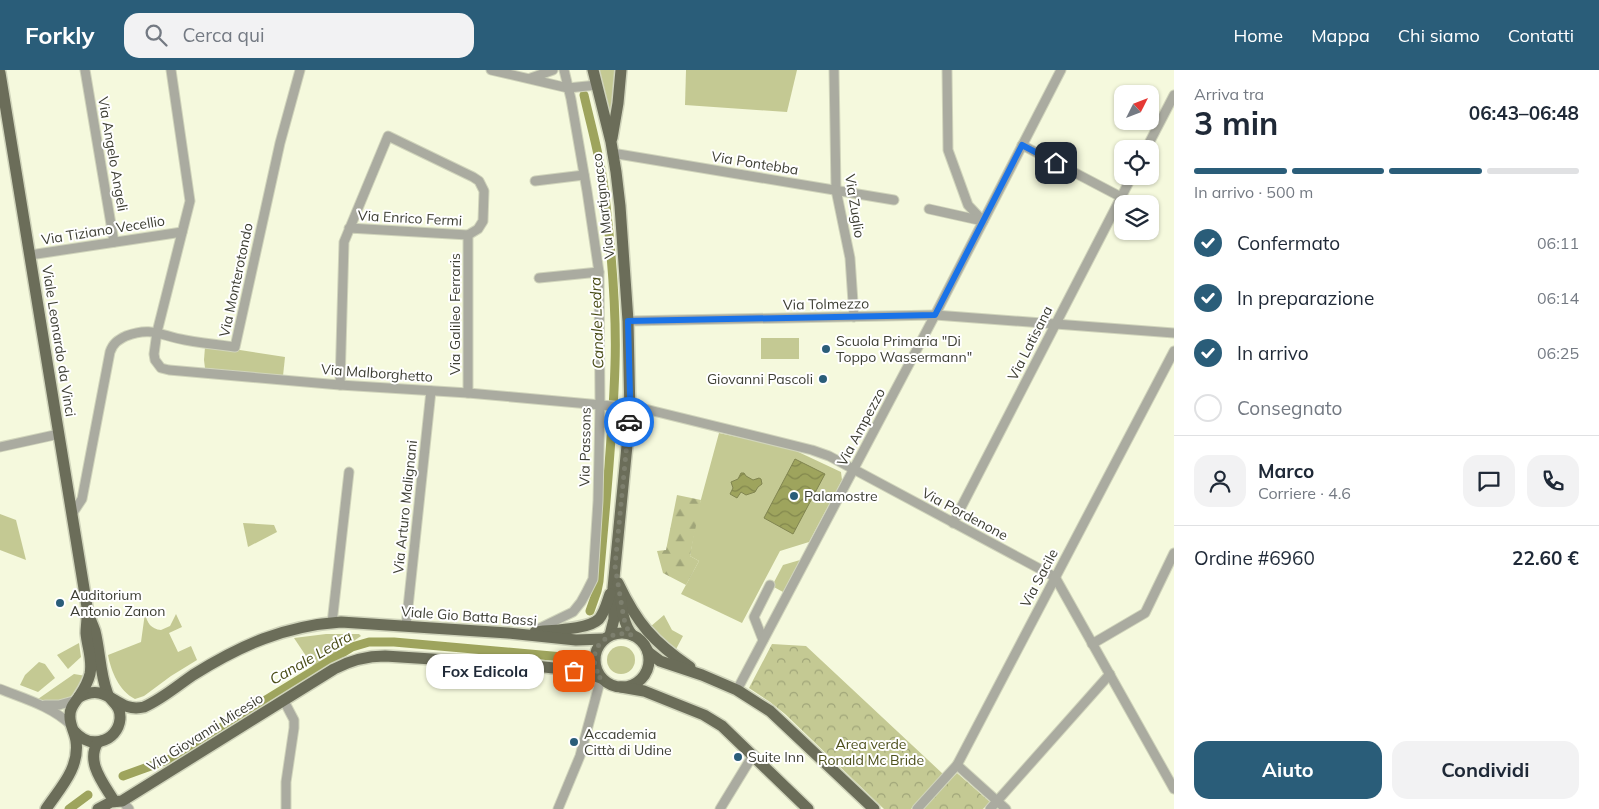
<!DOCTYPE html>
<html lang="it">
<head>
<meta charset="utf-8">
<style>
	body { margin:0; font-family:Mulish,sans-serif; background:#f2f2f3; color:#1f2937; height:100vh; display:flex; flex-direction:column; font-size:19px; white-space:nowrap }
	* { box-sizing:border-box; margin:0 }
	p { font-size:16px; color:#747a83 }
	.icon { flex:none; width:28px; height:28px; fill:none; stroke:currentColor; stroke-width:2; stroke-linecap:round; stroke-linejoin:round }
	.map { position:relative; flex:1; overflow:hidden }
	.sheet { display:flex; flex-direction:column; background:#fff; width:425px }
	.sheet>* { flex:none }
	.needle { width:32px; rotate:48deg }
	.buttons { position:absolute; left:1114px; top:15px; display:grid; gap:10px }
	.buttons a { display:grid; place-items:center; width:45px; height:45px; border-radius:10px; background:#fff; box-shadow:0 1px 4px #0004; font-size:25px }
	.pin { position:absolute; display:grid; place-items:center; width:42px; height:42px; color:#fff; margin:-21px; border-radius:10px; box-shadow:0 2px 8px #0006 }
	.courier { position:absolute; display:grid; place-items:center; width:50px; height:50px; margin:-25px; border:4px solid #1a73e8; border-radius:50%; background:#fff; color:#222; box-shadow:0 1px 6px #0007 }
	.bubble { position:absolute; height:35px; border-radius:15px; background:#fff; box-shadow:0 1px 4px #0004; font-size:16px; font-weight:700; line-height:35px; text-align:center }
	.headline em { font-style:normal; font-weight:700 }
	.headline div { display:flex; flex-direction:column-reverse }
	.headline { display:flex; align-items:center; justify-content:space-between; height:85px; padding:0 20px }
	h1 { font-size:32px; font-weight:700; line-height:38px }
	.bar { display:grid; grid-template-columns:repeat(4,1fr); gap:8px 5px; align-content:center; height:60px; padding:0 20px }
	.bar i { height:6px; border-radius:4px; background:#e0e1e3 }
	.bar .current { background:#2a5d79 }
	.bar p { grid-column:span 4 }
	.line { display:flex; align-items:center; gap:12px; padding:0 20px; border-top:1px solid #e0e1e3 }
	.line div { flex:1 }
	.round { display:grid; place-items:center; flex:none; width:52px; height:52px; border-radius:15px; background:#f2f2f3 }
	ol { padding:0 20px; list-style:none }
	li { display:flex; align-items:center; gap:15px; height:55px }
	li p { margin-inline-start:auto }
	li .icon { padding:5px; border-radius:50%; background:#2a5d79; color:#fff; stroke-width:4 }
	li:last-child { color:#747a83 }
	li i { width:28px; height:28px; border:2px solid #e0e1e3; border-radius:50% }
	.button { display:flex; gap:10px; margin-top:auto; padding:10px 20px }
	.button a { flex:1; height:58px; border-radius:15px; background:#2a5d79; color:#fff; font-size:20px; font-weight:700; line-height:58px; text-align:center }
	.button a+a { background:#f2f2f3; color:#1f2937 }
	header { display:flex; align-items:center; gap:30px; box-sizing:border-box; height:70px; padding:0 25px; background:#2a5d79; color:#fff }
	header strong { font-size:24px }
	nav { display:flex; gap:28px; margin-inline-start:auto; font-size:18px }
	.search { width:350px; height:45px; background:#f2f2f3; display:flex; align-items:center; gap:12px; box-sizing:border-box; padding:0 18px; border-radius:15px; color:#747a83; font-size:19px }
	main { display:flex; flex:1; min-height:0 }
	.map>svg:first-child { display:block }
	.grass { fill:#c4c993 }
	.forest { fill:url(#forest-firs) }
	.park { fill:url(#park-crowns) }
	.water { fill:url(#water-waves); stroke:#818550 }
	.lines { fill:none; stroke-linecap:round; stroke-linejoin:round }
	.canal { stroke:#9ea45d; stroke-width:9 }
	.minor-casing { stroke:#d0d4bb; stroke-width:11 }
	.major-casing { stroke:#d0d4bb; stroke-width:14 }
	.minor { stroke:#aaaba0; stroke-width:9 }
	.major { stroke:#6b6d59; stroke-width:11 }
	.done { stroke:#7d7f6e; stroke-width:5; stroke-dasharray:0 9 }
	.route { stroke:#1a73e8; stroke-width:6 }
	.poi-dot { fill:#2a5d79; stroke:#fff; stroke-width:2 }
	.labels { text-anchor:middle; stroke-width:4; stroke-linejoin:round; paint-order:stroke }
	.street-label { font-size:14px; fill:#3d3e33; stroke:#fff }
	.poi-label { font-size:14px; fill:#3d3e33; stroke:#fff; text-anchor:start }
	.park-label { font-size:14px; fill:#4d501b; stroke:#fff }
	.water-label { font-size:15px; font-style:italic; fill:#494c16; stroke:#fff }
</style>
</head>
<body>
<header>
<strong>Forkly</strong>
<div class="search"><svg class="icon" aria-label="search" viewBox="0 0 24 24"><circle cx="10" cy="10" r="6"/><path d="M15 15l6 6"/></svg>Cerca qui</div>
<nav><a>Home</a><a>Mappa</a><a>Chi siamo</a><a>Contatti</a></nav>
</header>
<main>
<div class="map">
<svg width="1174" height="739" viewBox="0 0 1174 739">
	<defs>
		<pattern id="forest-firs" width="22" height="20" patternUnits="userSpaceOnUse" patternTransform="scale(1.25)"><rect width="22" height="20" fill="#c4c993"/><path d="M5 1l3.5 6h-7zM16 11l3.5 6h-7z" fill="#a0a579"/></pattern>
		<pattern id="park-crowns" width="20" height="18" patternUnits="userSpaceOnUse" patternTransform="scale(1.25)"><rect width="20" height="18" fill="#c4c993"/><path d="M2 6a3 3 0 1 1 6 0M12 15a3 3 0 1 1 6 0" fill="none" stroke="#a0a579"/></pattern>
		<pattern id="water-waves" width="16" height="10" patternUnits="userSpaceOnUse" patternTransform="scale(1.25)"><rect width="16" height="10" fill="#9ea45d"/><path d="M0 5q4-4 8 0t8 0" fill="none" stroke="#82874d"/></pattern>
	</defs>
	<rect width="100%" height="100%" fill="#f5f9dd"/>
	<g class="grass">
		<path d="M596 0H617L610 57Z"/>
		<path d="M686 0H797L787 42 685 35Z"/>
		<rect x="761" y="268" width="38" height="21"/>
		<path d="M205 277 240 280 285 287 283 306 205 298 204 290Z"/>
		<path d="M719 363 792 379 841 402 842 410 809 472 780 481 742 553 681 524 699 491 690 486 697 444Z"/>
		<path d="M0 444 16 450 26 490 0 480Z"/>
		<path d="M243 453 274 455 277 462 248 477Z"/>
		<path d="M800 490 783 522 772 516 783 495Z"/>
		<path d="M145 543C147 553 151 559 161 560L170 556 176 544 182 557 169 563 178 582 191 576 197 590 171 606 144 626 135 629C119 621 111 601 108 585L141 572Z"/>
		<path d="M664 545 672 560 683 566 675 581 650 557Z"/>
		<path d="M326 564H359L361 566 314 598 294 568Z"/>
		<path d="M79 573 81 587 68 599 57 585Z"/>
		<circle cx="621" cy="590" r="14"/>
		<path d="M39 592 45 594 55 608 38 622 20 615 25 605Z"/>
		<path d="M74 604 86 606C82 612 79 618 75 623 67 633 49 633 38 629Z"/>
	</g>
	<path class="forest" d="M677 425 701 430 690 486 699 491 686 515 663 503 657 481 666 480Z"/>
	<g class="park">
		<path d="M772 574 806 576 943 704 911 739H884L785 644 770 632 749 618Z"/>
		<path d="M957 703 990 732 983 739H923Z"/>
	</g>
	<g class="water">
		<path d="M795 389 825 404 793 464 764 448Z"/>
		<path d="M741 403H744L746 406 753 410 759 408 761 409 762 414 758 417 755 422 746 425 741 422 737 428 730 424 733 418 731 412 738 409Z"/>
	</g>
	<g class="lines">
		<g class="canal">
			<path d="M584 25C591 56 600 86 604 118 611 176 617 237 615 295 613 367 605 439 599 511L597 521 590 541"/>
			<path d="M123 706 170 689 352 577 369 572H394L563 587"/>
			<path d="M69 739 88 725"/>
		</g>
		<g class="minor-casing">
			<g id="minor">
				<path d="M85 0 114 172"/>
				<path d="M171 0 190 131 157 262 154 284 155 290 161 298 169 300 340 315 468 323 645 339 812 380 829 386 1055 507 1174 719"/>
				<path d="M491 0 568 18 597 15"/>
				<path d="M834 0 836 120 850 188 854 247"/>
				<path d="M947 0 948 80 968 135 983 151"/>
				<path d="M531 8 553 0"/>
				<path d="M1022 75 1121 127"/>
				<path d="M1146 79 1174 25"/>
				<path d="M612 83 894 130"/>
				<path d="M535 111 584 105"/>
				<path d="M929 139 983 151"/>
				<path d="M30 185 182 162"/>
				<path d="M539 208 599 202"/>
				<path d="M628 251 935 245 1174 263"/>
				<path d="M340 315 344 172 388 66 473 107 479 111 484 121 483 151 478 159 468 165 349 158"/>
				<path d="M468 323V165"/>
				<path d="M0 377 59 364"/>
				<path d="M72 444 82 429 110 282C113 273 118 270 126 266 152 256 161 266 185 270 202 273 219 275 235 277L280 73 300 0"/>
				<path d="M953 453 1132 106"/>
				<path d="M332 553 349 402"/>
				<path d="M406 556 431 321"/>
				<path d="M538 559 573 542 581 532 586 523 593 509 598 431 600 335 599 202 587 121 571 29 564 0"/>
				<path d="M763 570 754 547 770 515"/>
				<path d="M1092 574 1145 543 1174 483"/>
				<path d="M0 619C25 629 51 636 71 655"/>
				<path d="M737 620 935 245 1061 0"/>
				<path d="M284 631 294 650V658L286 712V739"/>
				<path d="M45 635H59L77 630"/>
				<path d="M957 695 1006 739"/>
				<path d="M122 731 129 739"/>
				<path d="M558 739 580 686 601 608"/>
				<path d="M720 739 753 685"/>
				<path d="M917 739 957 695 1174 281"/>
				<path d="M990 739 1110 604"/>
			</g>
		</g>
		<g class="major-casing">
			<g id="major">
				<path d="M593 0 611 72 616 102 620 136 628 251 630 345 613 518 614 549 610 565"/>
				<path d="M0 3 88 543C90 549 93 555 95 561 100 581 100 603 107 622 110 633 121 633 120 649 119 660 111 669 101 671 90 674 81 669 74 661"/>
				<path d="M612 68 618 33 621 0"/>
				<path d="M618 513C637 553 653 572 690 597"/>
				<path d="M620 524C622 539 623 553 632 565"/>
				<path d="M535 562C551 560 588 560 599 549 605 542 607 532 610 524"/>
				<circle cx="622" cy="590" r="27"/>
				<path d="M648 582 660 591 702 605 737 620 770 641 874 739"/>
				<path d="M621 617 644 621 704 645 722 656 808 739"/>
				<path d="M79 627C110 611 115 644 144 637 162 629 177 616 193 605 241 575 284 556 341 552L508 563 576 570 604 569"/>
				<path d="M98 672C85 692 104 714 114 731"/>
				<path d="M46 739C60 718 80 698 76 671 75 662 69 654 70 645 70 636 76 632 80 625 84 619 88 612 90 604 93 590 87 576 86 563 86 558 87 552 87 547"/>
				<path d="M98 739 111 732 122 731 334 599C351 590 366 586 385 586L526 595 581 601 601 608"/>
			</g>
		</g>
		<use href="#minor" class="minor"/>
		<use href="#major" class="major"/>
	</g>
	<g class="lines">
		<path class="done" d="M574 601 587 602 601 608C583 583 604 558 632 565L627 558 624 549 615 496 629 352"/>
		<path class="route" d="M629 352 630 326 628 251 935 245 1022 75 1056 93"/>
	</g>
	<g class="poi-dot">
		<circle cx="826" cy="279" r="5"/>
		<circle cx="823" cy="309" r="5"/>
		<circle cx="794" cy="426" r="5"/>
		<circle cx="60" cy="533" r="5"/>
		<circle cx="574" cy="672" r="5"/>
		<circle cx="738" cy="687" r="5"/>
	</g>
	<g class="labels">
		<g class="street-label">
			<text transform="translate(113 84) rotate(80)" y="5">Via Angelo Angeli</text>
			<text transform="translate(755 93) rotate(9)" y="5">Via Pontebba</text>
			<text transform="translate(603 136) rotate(-97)" y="5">Via Martignacco</text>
			<text transform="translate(855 136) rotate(81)" y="5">Via Zuglio</text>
			<text transform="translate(410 148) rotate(3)" y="5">Via Enrico Fermi</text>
			<text transform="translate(103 160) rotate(-9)" y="5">Via Tiziano Vecellio</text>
			<text transform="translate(236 210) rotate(-78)" y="5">Via Monterotondo</text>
			<text transform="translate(826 234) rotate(-1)" y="5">Via Tolmezzo</text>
			<text transform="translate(455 244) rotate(-90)" y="5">Via Galileo Ferraris</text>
			<text transform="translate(59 271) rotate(81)" y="5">Viale Leonardo da Vinci</text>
			<text transform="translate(1030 273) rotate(-63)" y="5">Via Latisana</text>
			<text transform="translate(377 303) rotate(4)" y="5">Via Malborghetto</text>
			<text transform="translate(861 357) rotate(-62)" y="5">Via Ampezzo</text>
			<text transform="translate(585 377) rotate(-89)" y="5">Via Passons</text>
			<text transform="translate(405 437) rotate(-84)" y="5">Via Arturo Malignani</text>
			<text transform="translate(965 444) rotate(28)" y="5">Via Pordenone</text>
			<text transform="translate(1039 508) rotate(-62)" y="5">Via Sacile</text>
			<text transform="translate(469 546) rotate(4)" y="5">Viale Gio Batta Bassi</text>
			<text transform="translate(205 662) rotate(-32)" y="5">Via Giovanni Micesio</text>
		</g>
		<g class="poi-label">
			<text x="836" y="276">Scuola Primaria "Di<tspan x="836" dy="16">Toppo Wassermann"</tspan></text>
			<text x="813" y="314" text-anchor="end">Giovanni Pascoli</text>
			<text x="804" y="431">Palamostre</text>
			<text x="70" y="530">Auditorium<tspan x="70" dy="16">Antonio Zanon</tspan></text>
			<text x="584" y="669">Accademia<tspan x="584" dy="16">Città di Udine</tspan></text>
			<text x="748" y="692">Suite Inn</text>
		</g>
		<g class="park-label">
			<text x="871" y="679">Area verde<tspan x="871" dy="16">Ronald Mc Bride</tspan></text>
		</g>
		<g class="water-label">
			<text transform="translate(597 253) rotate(-92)" y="5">Canale Ledra</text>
			<text transform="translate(311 588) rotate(-30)" y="5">Canale Ledra</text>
		</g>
	</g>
</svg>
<div class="buttons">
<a><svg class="needle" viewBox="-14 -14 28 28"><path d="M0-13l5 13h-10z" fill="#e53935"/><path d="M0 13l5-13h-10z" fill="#747a83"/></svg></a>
<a><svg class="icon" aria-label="locate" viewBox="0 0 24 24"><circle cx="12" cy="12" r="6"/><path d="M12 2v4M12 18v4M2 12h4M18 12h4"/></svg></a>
<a><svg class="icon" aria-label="layers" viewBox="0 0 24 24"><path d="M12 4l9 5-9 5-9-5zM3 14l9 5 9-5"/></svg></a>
</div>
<div class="pin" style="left:574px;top:601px;background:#ea580c"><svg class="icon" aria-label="bag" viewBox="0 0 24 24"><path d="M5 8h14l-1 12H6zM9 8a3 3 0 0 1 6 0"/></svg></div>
<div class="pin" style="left:1056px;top:93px;background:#1f2937"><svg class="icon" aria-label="home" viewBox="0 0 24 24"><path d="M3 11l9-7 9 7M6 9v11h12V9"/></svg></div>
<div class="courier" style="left:629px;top:352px"><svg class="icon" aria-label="car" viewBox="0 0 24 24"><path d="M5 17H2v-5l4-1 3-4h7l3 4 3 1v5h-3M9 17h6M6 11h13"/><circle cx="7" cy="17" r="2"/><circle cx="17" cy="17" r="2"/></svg></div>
<div class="bubble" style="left:426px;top:584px;width:118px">Fox Edicola</div>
</div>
<section class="sheet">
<div class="headline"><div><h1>3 min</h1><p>Arriva tra</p></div><em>06:43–06:48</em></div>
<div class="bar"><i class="current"></i><i class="current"></i><i class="current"></i><i></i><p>In arrivo · 500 m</p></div>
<ol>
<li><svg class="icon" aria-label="check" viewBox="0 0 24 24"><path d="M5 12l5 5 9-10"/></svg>Confermato<p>06:11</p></li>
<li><svg class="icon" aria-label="check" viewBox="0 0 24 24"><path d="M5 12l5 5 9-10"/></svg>In preparazione<p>06:14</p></li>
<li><svg class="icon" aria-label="check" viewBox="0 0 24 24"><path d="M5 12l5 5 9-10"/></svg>In arrivo<p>06:25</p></li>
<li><i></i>Consegnato</li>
</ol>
<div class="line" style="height:90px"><a class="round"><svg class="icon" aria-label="person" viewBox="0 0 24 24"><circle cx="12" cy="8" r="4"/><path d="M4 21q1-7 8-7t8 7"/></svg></a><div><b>Marco</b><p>Corriere · 4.6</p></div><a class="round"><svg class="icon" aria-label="chat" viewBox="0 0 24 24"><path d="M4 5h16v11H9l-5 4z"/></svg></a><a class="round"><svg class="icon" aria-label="phone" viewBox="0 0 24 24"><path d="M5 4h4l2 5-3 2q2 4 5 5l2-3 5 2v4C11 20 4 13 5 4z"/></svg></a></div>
<div class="line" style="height:65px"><div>Ordine #6960</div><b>22.60 €</b></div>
<div class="button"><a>Aiuto</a><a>Condividi</a></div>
</section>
</main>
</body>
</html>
